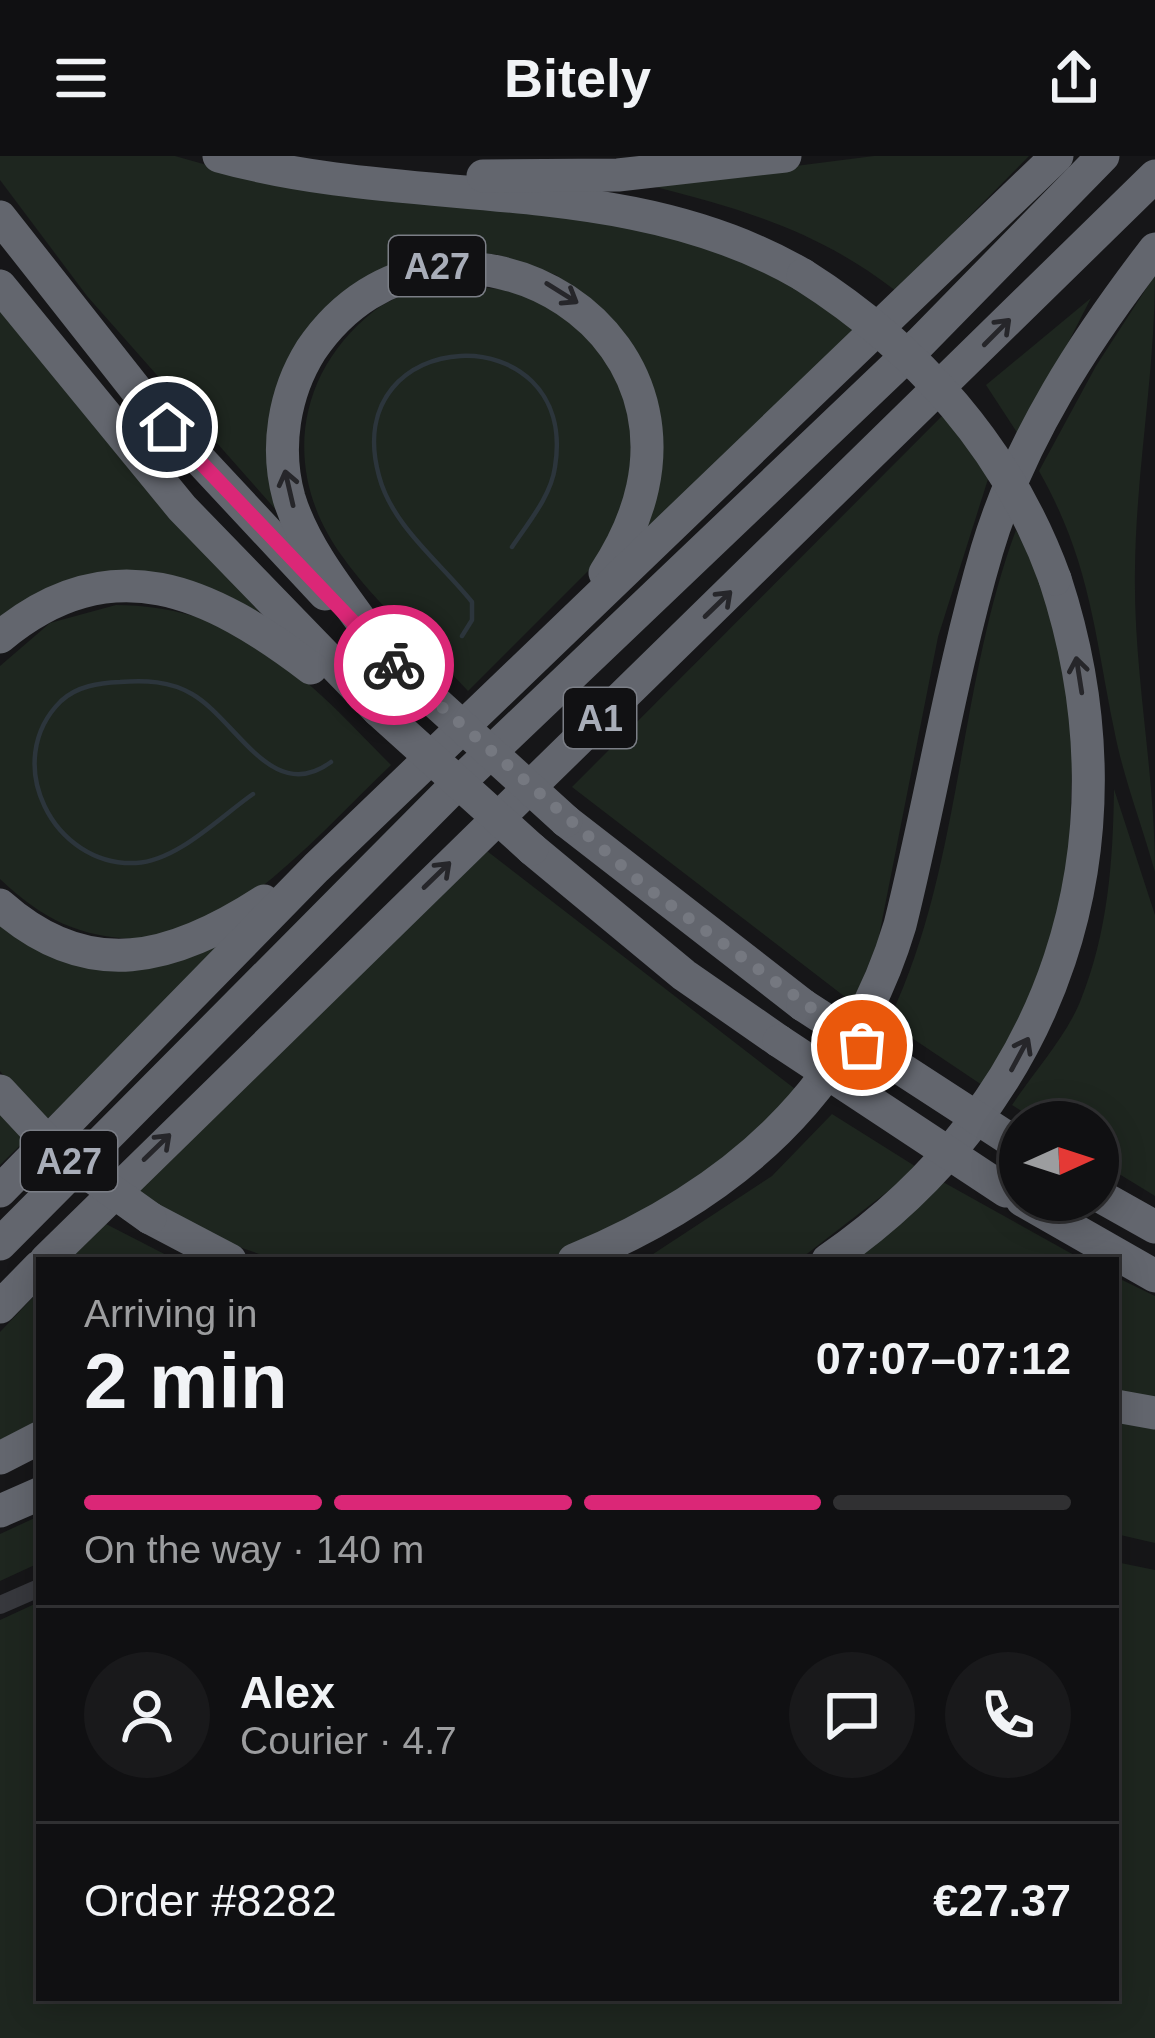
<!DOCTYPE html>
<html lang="en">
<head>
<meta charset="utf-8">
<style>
	body { margin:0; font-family:Helvetica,sans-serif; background:#19191b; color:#f1f3f6; height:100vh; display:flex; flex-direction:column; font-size:45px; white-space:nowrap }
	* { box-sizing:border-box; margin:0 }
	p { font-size:39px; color:#9c9d9f }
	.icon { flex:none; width:66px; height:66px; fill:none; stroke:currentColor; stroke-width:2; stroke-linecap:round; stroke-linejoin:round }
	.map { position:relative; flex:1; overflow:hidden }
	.panel { position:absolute; left:36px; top:1101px; width:1083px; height:744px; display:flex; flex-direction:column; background:#101012; border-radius:0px; box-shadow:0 6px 30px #0003,0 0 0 3px #303032 }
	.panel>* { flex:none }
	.needle { width:78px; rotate:87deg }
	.tools { position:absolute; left:999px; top:945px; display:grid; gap:24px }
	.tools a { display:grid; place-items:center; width:120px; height:120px; border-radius:50%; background:#101012; box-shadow:0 6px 30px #0003,0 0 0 3px #303032; font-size:60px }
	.pin { position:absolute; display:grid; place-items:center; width:102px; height:102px; color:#fff; margin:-51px; border:6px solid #fff; border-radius:50%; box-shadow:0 3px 12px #0007 }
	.courier { position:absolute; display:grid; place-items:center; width:120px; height:120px; margin:-60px; border:9px solid #db2777; border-radius:50%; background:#fff; color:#222; box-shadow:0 3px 15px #0007 }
	.overview em { font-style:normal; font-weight:700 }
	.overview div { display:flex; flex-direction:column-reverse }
	.overview { display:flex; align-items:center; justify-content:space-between; height:204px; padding:0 48px }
	h1 { font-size:78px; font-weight:700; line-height:90px }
	.bar { display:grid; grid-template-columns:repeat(4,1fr); gap:18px 12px; align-content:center; height:144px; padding:0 48px }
	.bar i { height:15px; border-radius:9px; background:#303032 }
	.bar .active { background:#db2777 }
	.bar p { grid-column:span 4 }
	.line { display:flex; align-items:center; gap:30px; padding:0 48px; border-top:3px solid #303032 }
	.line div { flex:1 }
	.round { display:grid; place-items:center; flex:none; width:126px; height:126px; border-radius:63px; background:#19191b }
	header { display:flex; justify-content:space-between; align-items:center; height:156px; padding:0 48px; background:#101012; font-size:54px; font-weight:700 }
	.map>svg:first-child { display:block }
	.green { fill:#1e261f }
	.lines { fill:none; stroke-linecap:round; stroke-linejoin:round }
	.stream { stroke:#2c353c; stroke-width:4.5 }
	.street { stroke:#37383d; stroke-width:18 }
	.highway { stroke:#63666e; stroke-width:33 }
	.highway-bridge { stroke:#63666e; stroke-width:33 }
	.oneway { stroke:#26262a }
	.done { stroke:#757880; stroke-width:12; stroke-dasharray:0 21.6 }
	.route { stroke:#db2777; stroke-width:15 }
	.labels { text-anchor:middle; stroke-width:9; stroke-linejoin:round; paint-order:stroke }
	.shield { fill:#111113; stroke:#7b7e86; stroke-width:3 }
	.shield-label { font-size:36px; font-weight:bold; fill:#a8adb8 }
</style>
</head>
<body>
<header><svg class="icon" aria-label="menu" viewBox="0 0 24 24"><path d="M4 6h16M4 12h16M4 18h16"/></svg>Bitely<svg class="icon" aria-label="share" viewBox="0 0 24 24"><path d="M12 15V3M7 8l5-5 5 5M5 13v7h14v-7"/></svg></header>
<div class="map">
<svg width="1155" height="1882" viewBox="0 0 1155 1882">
	<rect width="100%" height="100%" fill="#161618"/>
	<g class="green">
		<path d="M0 0H175L228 15 610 64 757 104 858 169 629 395 630 192 592 144 556 119 499 99 461 95 425 101 289 216 307 389 87 140 0 24Z"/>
		<path d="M874 0H1029L896 135C817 74 742 53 648 29Z"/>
		<path d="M1155 119C1155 218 1136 314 1135 413 1133 515 1155 614 1155 716 1142 669 1123 621 1114 573 1094 475 1090 405 1039 315L1096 210Z"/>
		<path d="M433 128 542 136 621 215 637 304 609 394 468 535C426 489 378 451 342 400 282 318 294 218 374 155 390 142 414 136 433 128Z"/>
		<path d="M1091 142 1020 281 986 229Z"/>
		<path d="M0 150 57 223 273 472 155 429 0 471Z"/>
		<path d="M944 258 989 320 938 481 878 785 853 847 572 631Z"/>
		<path d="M1016 374 1044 431 1074 553 1068 729 1044 812 985 931 888 866C962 713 957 533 1016 374Z"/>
		<path d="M116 449C243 450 308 524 391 609 330 667 263 745 184 779 171 785 153 783 139 783 80 782 42 763 0 723V510L50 467Z"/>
		<path d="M1114 633 1155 759V1040L1098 1005V966H1039L1012 949C1034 916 1065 882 1080 846 1108 777 1113 706 1114 633Z"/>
		<path d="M487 695 799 936 730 1004 555 1104H277L230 1088 135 1037Z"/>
		<path d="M0 763 155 809 208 794 245 770 0 1009V956L18 938 0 915Z"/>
		<path d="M832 958 918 1012 799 1104H644L772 1020Z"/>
		<path d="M943 1026 1083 1104H853Z"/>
		<path d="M106 1068 176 1104H69Z"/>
		<path d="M1116 1121 1155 1140V1244L1116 1237Z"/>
		<path d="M39 1135V1266L0 1286V1176Z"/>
		<path d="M1116 1266 1155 1273V1387L1116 1378Z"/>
		<path d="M39 1360V1407L0 1425V1378Z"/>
		<path d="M1116 1406 1155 1414V1882H0V1464L39 1446V1842H1116Z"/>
	</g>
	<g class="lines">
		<g class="stream">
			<path d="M462 480 472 464V446C441 407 392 370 379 320 337 167 580 156 555 311 551 340 528 367 512 391"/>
			<path d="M253 638C220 661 177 705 136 707 53 711 0 605 61 545 77 530 99 527 120 526 145 524 170 525 192 538 237 564 272 650 331 606"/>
		</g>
		<path class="street" d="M0 1449 39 1432"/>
		<g class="highway">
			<path d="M219 0C411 54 625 15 803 119"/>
			<path d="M483 20 618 19 785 0"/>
			<path d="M0 61 145 245 325 438"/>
			<path d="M0 130 182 352 378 554"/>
			<path d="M0 481C112 388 211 436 311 512"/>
			<path d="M389 504C355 453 307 401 289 342 275 292 284 237 311 194 442 0 761 181 605 417"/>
			<path d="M566 665 803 849"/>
			<path d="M532 693 684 819 779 885"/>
			<path d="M0 749C89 828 173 804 264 745"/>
			<path d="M0 1035 316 712 1057 0"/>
			<path d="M1098 1039 1155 1071"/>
			<path d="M1022 1044 1155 1120"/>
			<path d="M150 1062 230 1104"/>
			<path d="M0 1088 448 637 920 187 1103 0"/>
			<path d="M46 1104 1155 20"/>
			<path d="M574 1104C732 1039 850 936 900 769 931 645 951 517 987 394 1020 283 1085 184 1155 93"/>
			<path d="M828 1104C1056 947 1142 687 1055 423"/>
			<path d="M0 1151 39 1111"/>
			<path d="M1116 1250 1155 1257"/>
			<path d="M0 1302 39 1282"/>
			<path d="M0 1355 39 1338"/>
		</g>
		<g class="highway-bridge">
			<path d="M803 119C918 192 1008 293 1055 423"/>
			<path d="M389 504 566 665"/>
			<path d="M378 554 532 693"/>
			<path d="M803 849 1020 990"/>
			<path d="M779 885 1006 1035"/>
			<path d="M0 935 55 994 150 1062"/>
		</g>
	</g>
	<defs><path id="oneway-shaft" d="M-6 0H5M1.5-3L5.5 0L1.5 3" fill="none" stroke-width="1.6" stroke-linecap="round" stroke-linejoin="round" transform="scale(3)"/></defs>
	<g class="oneway">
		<use href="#oneway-shaft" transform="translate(562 137) rotate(32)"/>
		<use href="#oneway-shaft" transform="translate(997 176) rotate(-45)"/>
		<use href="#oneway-shaft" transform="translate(289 332) rotate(-103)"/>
		<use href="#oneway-shaft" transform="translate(718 448) rotate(-44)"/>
		<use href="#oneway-shaft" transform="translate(1079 519) rotate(-99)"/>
		<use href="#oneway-shaft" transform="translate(437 719) rotate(-44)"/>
		<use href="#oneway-shaft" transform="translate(1020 898) rotate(-62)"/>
		<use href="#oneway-shaft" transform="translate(157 991) rotate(-44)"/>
	</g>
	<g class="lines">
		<path class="done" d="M394 509 646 731 862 889"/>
		<path class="route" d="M167 271 394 509"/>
	</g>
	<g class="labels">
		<g class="shield">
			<rect x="389" y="80" width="96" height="60" rx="9"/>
			<rect x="564" y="532" width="72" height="60" rx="9"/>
			<rect x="21" y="975" width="96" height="60" rx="9"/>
		</g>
		<g class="shield-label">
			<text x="437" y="123">A27</text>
			<text x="600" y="575">A1</text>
			<text x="69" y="1018">A27</text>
		</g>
	</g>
</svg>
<div class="tools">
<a><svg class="needle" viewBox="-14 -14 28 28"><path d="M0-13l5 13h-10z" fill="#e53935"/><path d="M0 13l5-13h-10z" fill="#9c9d9f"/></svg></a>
</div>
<div class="pin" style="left:862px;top:889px;background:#ea580c"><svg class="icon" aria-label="bag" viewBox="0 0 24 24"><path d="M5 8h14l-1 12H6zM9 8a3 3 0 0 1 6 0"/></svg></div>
<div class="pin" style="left:167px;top:271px;background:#1f2937"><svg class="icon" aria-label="home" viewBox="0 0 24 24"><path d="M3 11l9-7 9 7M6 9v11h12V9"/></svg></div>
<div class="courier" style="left:394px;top:509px"><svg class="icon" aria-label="bike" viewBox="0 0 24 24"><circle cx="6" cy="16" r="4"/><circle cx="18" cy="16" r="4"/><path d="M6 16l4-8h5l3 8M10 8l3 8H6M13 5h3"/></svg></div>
<section class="panel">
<div class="overview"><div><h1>2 min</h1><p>Arriving in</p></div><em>07:07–07:12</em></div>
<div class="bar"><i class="active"></i><i class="active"></i><i class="active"></i><i></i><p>On the way · 140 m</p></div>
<div class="line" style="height:216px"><a class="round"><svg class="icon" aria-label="person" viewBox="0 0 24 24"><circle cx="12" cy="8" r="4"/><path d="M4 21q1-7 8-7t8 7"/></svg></a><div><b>Alex</b><p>Courier · 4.7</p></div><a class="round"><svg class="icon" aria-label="chat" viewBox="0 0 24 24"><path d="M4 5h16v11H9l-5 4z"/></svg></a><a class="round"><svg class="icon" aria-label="phone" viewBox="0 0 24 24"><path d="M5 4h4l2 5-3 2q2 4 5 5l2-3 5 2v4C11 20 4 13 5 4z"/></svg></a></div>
<div class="line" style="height:156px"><div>Order #8282</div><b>€27.37</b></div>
</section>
</div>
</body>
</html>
